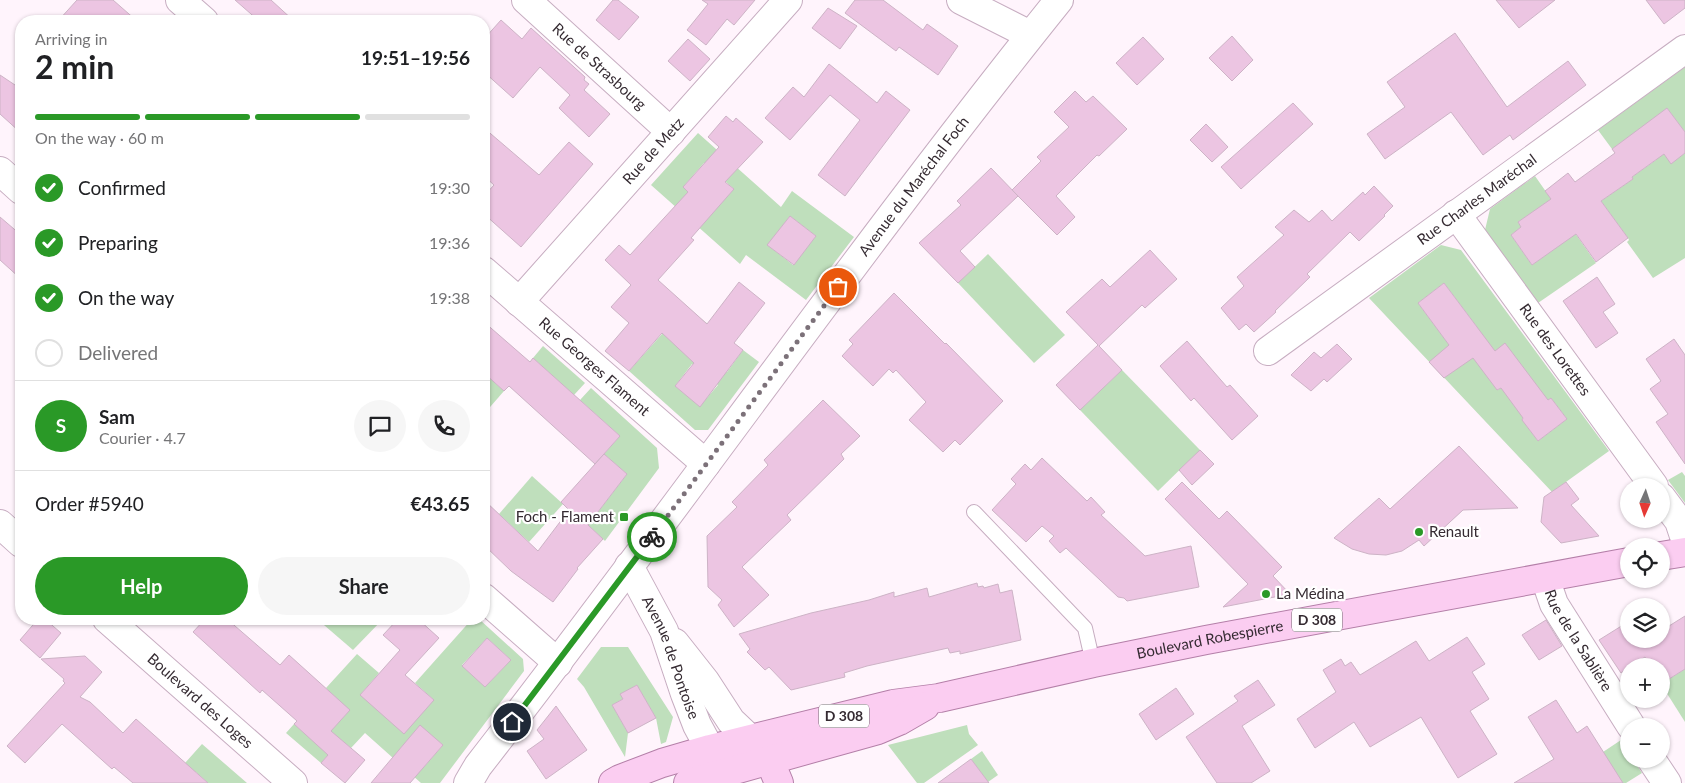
<!DOCTYPE html>
<html lang="en">
<head>
<meta charset="utf-8">
<style>
	body { margin:0; font-family:Lato,sans-serif; background:#f6f6f6; color:#202124; height:100vh; display:flex; flex-direction:column; font-size:19px; white-space:nowrap }
	* { box-sizing:border-box; margin:0 }
	p { font-size:16px; color:#757577 }
	.icon { flex:none; width:28px; height:28px; fill:none; stroke:currentColor; stroke-width:2; stroke-linecap:round; stroke-linejoin:round }
	.map { position:relative; flex:1; overflow:hidden }
	.panel { position:absolute; left:15px; top:15px; width:475px; height:610px; display:flex; flex-direction:column; background:#fff; border-radius:20px; box-shadow:0 1px 4px #0004 }
	.panel>* { flex:none }
	.needle { width:32px; rotate:183deg }
	.tools { position:absolute; left:1620px; top:478px; display:grid; gap:10px }
	.tools a { display:grid; place-items:center; width:50px; height:50px; border-radius:50%; background:#fff; box-shadow:0 1px 4px #0004; font-size:25px }
	.pin { position:absolute; display:grid; place-items:center; width:42px; height:42px; color:#fff; margin:-21px; border:2px solid #fff; border-radius:50%; box-shadow:0 1px 5px #0007 }
	.courier { position:absolute; display:grid; place-items:center; width:50px; height:50px; margin:-25px; border:4px solid #2a9927; border-radius:50%; background:#fff; color:#222; box-shadow:0 1px 6px #0007 }
	.headline em { font-style:normal; font-weight:700 }
	.headline div { display:flex; flex-direction:column-reverse }
	.headline { display:flex; align-items:center; justify-content:space-between; height:85px; padding:0 20px }
	h1 { font-size:32px; font-weight:700; line-height:38px }
	.bar { display:grid; grid-template-columns:repeat(4,1fr); gap:8px 5px; align-content:center; height:60px; padding:0 20px }
	.bar i { height:6px; border-radius:4px; background:#e0e0e0 }
	.bar .current { background:#2a9927 }
	.bar p { grid-column:span 4 }
	.line { display:flex; align-items:center; gap:12px; padding:0 20px; border-top:1px solid #e0e0e0 }
	.line div { flex:1 }
	.round { display:grid; place-items:center; flex:none; width:52px; height:52px; border-radius:26px; background:#f6f6f6 }
	ol { padding:0 20px; list-style:none }
	li { display:flex; align-items:center; gap:15px; height:55px }
	li p { margin-inline-start:auto }
	li .icon { padding:5px; border-radius:50%; background:#2a9927; color:#fff; stroke-width:4 }
	li:last-child { color:#757577 }
	li i { width:28px; height:28px; border:2px solid #e0e0e0; border-radius:50% }
	.primary-button { display:flex; gap:10px; margin-top:auto; padding:10px 20px }
	.primary-button a { flex:1; height:58px; border-radius:30px; background:#2a9927; color:#fff; font-size:20px; font-weight:700; line-height:58px; text-align:center }
	.primary-button a+a { background:#f6f6f6; color:#202124 }
	.map>svg:first-child { display:block }
	.green { fill:#bfdfbc; fill-rule:evenodd }
	.building { fill:#ecc5e2; stroke:#cdb3c6 }
	.lines { fill:none; stroke-linecap:round; stroke-linejoin:round }
	.lane-casing { stroke:#c7adc1; stroke-width:16 }
	.street-casing { stroke:#c7adc1; stroke-width:30 }
	.secondary-casing { stroke:#c7adc1; stroke-width:30 }
	.primary-casing { stroke:#b47fa8; stroke-width:30 }
	.lane { stroke:#fff; stroke-width:14 }
	.street { stroke:#fff; stroke-width:28 }
	.secondary { stroke:#fff; stroke-width:28 }
	.primary { stroke:#fbcdf1; stroke-width:28 }
	.done { stroke:#7c7179; stroke-width:5; stroke-dasharray:0 9 }
	.route { stroke:#2a9927; stroke-width:6 }
	.poi-dot { fill:#2a9927; stroke:#fff; stroke-width:2 }
	.labels { text-anchor:middle; stroke-width:4.5; stroke-linejoin:round; paint-order:stroke }
	.shield { fill:#fff; stroke:#726b70; stroke-width:1 }
	.shield-label { font-size:14px; font-weight:bold; fill:#352b32 }
	.street-label { font-size:15px; fill:#352b32; stroke:#fff }
	.poi-label { font-size:15px; fill:#352b32; stroke:#fff; text-anchor:start }
</style>
</head>
<body>
<div class="map">
<svg width="1685" height="783" viewBox="0 0 1685 783">
	<rect width="100%" height="100%" fill="#fff4fc"/>
	<g class="green">
		<path d="M1685 67V132L1667 108 1644 126 1671 163 1685 153V258L1653 278 1627 242 1629 240 1628 238 1601 201 1633 179 1632 177 1656 160 1636 132 1612 149 1598 130Z"/>
		<path d="M698 133 781 207 792 191 854 237 806 300 746 255 740 264 651 185ZM704 163 734 189 712 213 683 187ZM790 216 816 236 793 265 768 245Z"/>
		<path d="M1535 176 1596 263 1538 303 1485 230 1490 209ZM1530 214 1550 252 1532 265 1511 235 1521 227 1518 222Z"/>
		<path d="M1441 245 1461 250 1609 451 1552 492 1369 298ZM1444 283 1477 327 1450 346 1418 303ZM1478 364 1525 370 1498 390ZM1551 398 1567 419 1538 441 1522 419Z"/>
		<path d="M988 254 1065 335 1034 363 958 283Z"/>
		<path d="M687 306 692 311 686 318H700L716 330 700 352 727 372 743 350 759 362 708 430H695L629 371ZM692 364 718 385 700 406 675 386Z"/>
		<path d="M543 346 585 383 574 395 533 358Z"/>
		<path d="M1122 370 1200 450 1158 491 1080 410Z"/>
		<path d="M484 373 504 391 484 414Z"/>
		<path d="M591 388 657 448 659 468 605 541 588 525 627 474 604 454 620 436 580 400Z"/>
		<path d="M1682 472 1685 476V503L1668 480Z"/>
		<path d="M532 476 563 504 529 542 499 514Z"/>
		<path d="M317 619H383L353 650Z"/>
		<path d="M472 619H479L523 659 524 671 440 783H421L365 733 351 748 341 740 321 763 286 733 294 724 318 745 349 711 326 688 357 654 379 673 360 695 434 700 415 683ZM487 638 511 660 485 687 462 665ZM420 726 443 745 423 768 400 749Z"/>
		<path d="M601 647H628L673 717 666 742 661 744 656 718 637 685 621 694 623 699 612 705 628 733 625 757 584 687 577 679Z"/>
		<path d="M1685 669V722L1661 684Z"/>
		<path d="M967 725 969 734 978 745 924 783H917L888 745Z"/>
		<path d="M1621 740 1629 752V759H1633L1642 773 1626 783H1611L1603 752Z"/>
		<path d="M202 744 247 783H208L196 772 188 781 177 772Z"/>
		<path d="M982 751 998 775 988 782 971 759Z"/>
	</g>
	<g class="building">
		<path d="M77 0H113L137 21H58Z"/>
		<path d="M235 0H271L294 21H259Z"/>
		<path d="M613 0H618L639 17 619 40 596 20Z"/>
		<path d="M702 0H755L734 25 727 19 706 45 687 30 708 4Z"/>
		<path d="M855 0H883L923 30 927 24 958 46 938 75 899 47 896 51 845 13Z"/>
		<path d="M1496 0H1555L1519 28Z"/>
		<path d="M1646 0H1685V8L1664 24Z"/>
		<path d="M828 8 857 26 840 49 812 28Z"/>
		<path d="M501 20 522 39 531 28 585 77 584 80 589 84 584 90 610 114 589 137 559 108 570 95 540 67 513 98 484 72V39Z"/>
		<path d="M1455 33 1507 107 1568 61 1586 85 1513 140 1510 135 1483 155 1451 112 1385 159 1367 134 1405 107 1387 82Z"/>
		<path d="M1232 36 1253 60 1232 81 1209 58Z"/>
		<path d="M1143 37 1164 59 1137 85 1116 63Z"/>
		<path d="M688 39 710 59 690 81 668 61Z"/>
		<path d="M829 64 877 103 886 91 910 110 845 196 818 175 860 120 830 95 790 140 765 118 793 87 804 97Z"/>
		<path d="M0 75 21 89V133L0 114Z"/>
		<path d="M1075 91 1086 102 1093 96 1127 129 1099 156 1097 155 1056 196 1075 217 1057 235 1012 190 1041 161 1037 157 1069 127 1054 112Z"/>
		<path d="M1293 103 1313 124 1241 189 1221 167Z"/>
		<path d="M1667 108 1685 132V153L1671 164 1664 154 1632 177 1633 179 1601 201 1628 238 1596 262 1576 234 1532 265 1511 235 1521 227 1518 222 1551 199 1545 191 1568 173 1575 182 1615 153 1612 149Z"/>
		<path d="M726 116 733 122 736 118 763 142 725 182 734 189 691 238 694 240 658 280 707 324 739 282 765 303 734 343 743 350 700 407 675 386 694 363 662 333 629 371 605 351 629 323 611 307 631 285 605 260 619 245 630 255 688 192 683 187 719 147 708 137Z"/>
		<path d="M1206 124 1228 147 1212 162 1190 140Z"/>
		<path d="M484 128 539 175 569 142 593 164 521 247 484 214V196L494 185 484 176Z"/>
		<path d="M991 168 1018 196 960 251 975 267 958 283 919 243 961 205 957 201Z"/>
		<path d="M1374 186 1393 206 1384 215 1385 216 1359 241 1350 232 1307 274 1310 277 1275 311 1276 312 1254 332 1246 324 1239 330 1221 308 1244 286 1237 277 1284 235 1275 227 1294 210 1309 222 1322 210 1332 221 1363 192 1365 195Z"/>
		<path d="M790 216 816 236 794 265 767 245Z"/>
		<path d="M0 217 21 235V279L0 260Z"/>
		<path d="M1150 250 1177 279 1145 308 1142 305 1099 346 1122 370 1080 410 1056 385 1098 345 1066 312 1102 279 1110 287Z"/>
		<path d="M1597 277 1615 304 1603 312 1618 333 1596 348 1563 301Z"/>
		<path d="M1444 283 1495 351 1505 343 1548 400 1551 398 1567 419 1538 441 1522 420 1523 418 1501 388 1497 390 1473 358 1444 378 1429 362 1449 345 1418 303Z"/>
		<path d="M894 293 945 344 946 343 1003 401 960 445 955 440 943 452 909 420 926 402 896 370 893 373 889 369 873 386 842 356 853 344 849 340Z"/>
		<path d="M484 322 530 362 533 358 620 436 595 464 509 386 504 391 484 373Z"/>
		<path d="M1674 339 1685 355V464L1656 422 1668 414 1650 389 1661 381 1646 359Z"/>
		<path d="M1187 341 1227 387 1230 385 1258 416 1232 440 1194 398 1191 401 1160 366Z"/>
		<path d="M1337 344 1352 359 1327 382 1324 379 1311 391 1291 375 1314 352 1321 358Z"/>
		<path d="M823 400 860 436 841 454 844 459 787 515 791 520 742 567 769 595 734 627 718 605 722 600 708 587 707 536 737 507 732 502 768 465 764 460Z"/>
		<path d="M1459 446 1518 508 1463 510 1424 546 1419 540 1402 551 1386 555 1369 554 1352 549 1334 538 1379 498 1390 509Z"/>
		<path d="M1200 450 1214 464 1192 485 1179 470Z"/>
		<path d="M604 454 627 474 588 525 603 539 577 568 578 569 553 602 511 571 484 545V500L538 551 569 510 561 502Z"/>
		<path d="M1042 458 1087 501 1091 497 1105 512 1101 515 1145 556 1191 546 1199 587 1127 601 1124 598 1118 597 1066 548 1060 553 1049 541 1054 536 1042 526 1026 542 992 510 1016 484 1011 479 1025 464 1031 470Z"/>
		<path d="M1182 482 1219 519 1227 511 1282 567 1273 576 1290 594 1223 607 1248 584 1165 499Z"/>
		<path d="M1566 482 1579 499 1571 505 1599 536 1561 543 1541 522 1544 497Z"/>
		<path d="M977 583 978 587 983 586 984 588 998 584 1000 593 1012 590 1021 640 960 654V651L950 653 948 648 867 666 844 673 845 677 791 690 769 667 765 670 747 652 750 649 739 634 811 613 869 600 894 592V597L927 588 929 597Z"/>
		<path d="M1685 616V669L1661 684V666H1650L1645 657 1621 673 1599 640 1623 625 1629 633V639H1661V631Z"/>
		<path d="M38 619H45L61 633 40 658 20 640Z"/>
		<path d="M205 619H227L280 665 289 655 350 710 331 731 365 760 345 783 321 763 328 755 294 724 297 721 262 690 260 693 193 632Z"/>
		<path d="M398 619H418L439 638 405 675 434 700 404 734 360 695 400 650 383 635Z"/>
		<path d="M1546 620 1562 646 1539 660 1522 635Z"/>
		<path d="M1467 637 1485 664 1472 672 1489 699 1470 711 1497 754 1458 778 1421 717 1370 747 1354 722 1315 748 1297 719 1336 692 1323 670 1341 659 1345 666 1351 662 1360 675 1416 641 1429 661Z"/>
		<path d="M487 638 511 660 485 687 462 666Z"/>
		<path d="M85 656 102 672 80 697 90 702 123 733 136 719 208 783H133L114 767 112 769 62 724 25 763 7 746 65 683 63 681 64 679 41 659Z"/>
		<path d="M1258 680 1275 705 1242 726 1270 771 1251 783H1217L1186 737 1238 701 1234 696Z"/>
		<path d="M637 685 656 718 628 733 612 705 623 699 620 694Z"/>
		<path d="M1176 688 1194 714 1156 740 1139 714Z"/>
		<path d="M1556 700 1577 733 1587 726 1623 783H1514L1554 759 1528 717Z"/>
		<path d="M556 706 587 750 546 779 527 751 544 739 537 730Z"/>
		<path d="M420 725 443 745 410 783H371Z"/>
		<path d="M971 759 989 783H938Z"/>
	</g>
	<g class="lines">
		<g class="lane-casing">
			<path id="lane" d="M974 512 1085 628 1093 663"/>
		</g>
		<g class="street-casing">
			<g id="street">
				<path d="M180 0 204 21"/>
				<path id="s1" d="M526 0 671 132"/>
				<path d="M961 0 1030 35"/>
				<path d="M0 171 21 190"/>
				<path id="s2" d="M1456 214 1654 486"/>
				<path id="s3" d="M484 271 706 464"/>
				<path id="s4" d="M519 302 788 0"/>
				<path id="s5" d="M1268 351 1685 49"/>
				<path d="M1661 497 1679 521 1685 539"/>
				<path d="M0 524 21 543"/>
				<path id="s6" d="M1545 578 1554 604 1631 726"/>
				<path d="M484 598 558 663"/>
				<path id="s7" d="M107 619 293 783"/>
				<path d="M1651 759 1667 783"/>
			</g>
		</g>
		<g class="secondary-casing">
			<g id="secondary">
				<path id="s8" d="M629 566 664 631 685 694 697 725 710 749"/>
				<path d="M675 643 705 681 731 721 750 739"/>
				<path id="s9" d="M468 783 478 766C675 513 858 250 1059 0"/>
			</g>
		</g>
		<g class="primary-casing">
			<g id="primary">
				<path d="M1661 556 1685 552"/>
				<path d="M757 745 769 759 779 783"/>
				<path id="s10" d="M613 783 620 779 662 763 710 749 893 704 939 698 1093 663 1206 640 1629 562"/>
				<path d="M688 783 878 730 899 721 925 706"/>
			</g>
		</g>
		<use href="#lane" class="lane"/>
		<use href="#street" class="street"/>
		<use href="#secondary" class="secondary"/>
		<use href="#primary" class="primary"/>
	</g>
	<g class="lines">
		<path class="done" d="M652 537 838 287"/>
		<path class="route" d="M512 722 652 537"/>
	</g>
	<g class="poi-dot">
		<rect x="619" y="512" width="10" height="10" rx="2.5"/>
		<circle cx="1419" cy="532" r="5"/>
		<circle cx="1266" cy="594" r="5"/>
	</g>
	<g class="labels">
		<g class="shield">
			<rect x="1292" y="608.5" width="50" height="23" rx="4"/>
			<rect x="819" y="704.5" width="50" height="23" rx="4"/>
		</g>
		<g class="shield-label">
			<text x="1317" y="625">D 308</text>
			<text x="844" y="721">D 308</text>
		</g>
		<g class="street-label">
			<text dy="5" stroke="none"><textPath href="#s1" startOffset="99">Rue de Strasbourg</textPath></text>
			<text dy="5" stroke="none"><textPath href="#s4" startOffset="202">Rue de Metz</textPath></text>
			<text dy="5" stroke="none"><textPath href="#s9" startOffset="745">Avenue du Maréchal Foch</textPath></text>
			<text dy="5" stroke="none"><textPath href="#s5" startOffset="258">Rue Charles Maréchal</textPath></text>
			<text dy="5" stroke="none"><textPath href="#s2" startOffset="168">Rue des Lorettes</textPath></text>
			<text dy="5" stroke="none"><textPath href="#s3" startOffset="146">Rue Georges Flament</textPath></text>
			<text dy="5" stroke="none"><textPath href="#s10" startOffset="615">Boulevard Robespierre</textPath></text>
			<text dy="5" stroke="none"><textPath href="#s6" startOffset="71">Rue de la Sablière</textPath></text>
			<text dy="5" stroke="none"><textPath href="#s8" startOffset="101">Avenue de Pontoise</textPath></text>
			<text dy="5" stroke="none"><textPath href="#s7" startOffset="124">Boulevard des Loges</textPath></text>
		</g>
		<g class="poi-label">
			<text x="614" y="522" text-anchor="end">Foch - Flament</text>
			<text x="1429" y="537">Renault</text>
			<text x="1276" y="599">La Médina</text>
		</g>
	</g>
</svg>
<div class="tools">
<a><svg class="needle" viewBox="-14 -14 28 28"><path d="M0-13l5 13h-10z" fill="#e53935"/><path d="M0 13l5-13h-10z" fill="#757577"/></svg></a>
<a><svg class="icon" aria-label="locate" viewBox="0 0 24 24"><circle cx="12" cy="12" r="6"/><path d="M12 2v4M12 18v4M2 12h4M18 12h4"/></svg></a>
<a><svg class="icon" aria-label="layers" viewBox="0 0 24 24"><path d="M12 4l9 5-9 5-9-5zM3 14l9 5 9-5"/></svg></a>
<a>+</a>
<a>−</a>
</div>
<div class="pin" style="left:838px;top:287px;background:#ea580c"><svg class="icon" aria-label="bag" viewBox="0 0 24 24"><path d="M5 8h14l-1 12H6zM9 8a3 3 0 0 1 6 0"/></svg></div>
<div class="pin" style="left:512px;top:722px;background:#1f2937"><svg class="icon" aria-label="home" viewBox="0 0 24 24"><path d="M3 11l9-7 9 7M6 9v11h12V9"/></svg></div>
<div class="courier" style="left:652px;top:537px"><svg class="icon" aria-label="bike" viewBox="0 0 24 24"><circle cx="6" cy="16" r="4"/><circle cx="18" cy="16" r="4"/><path d="M6 16l4-8h5l3 8M10 8l3 8H6M13 5h3"/></svg></div>
<section class="panel">
<div class="headline"><div><h1>2 min</h1><p>Arriving in</p></div><em>19:51–19:56</em></div>
<div class="bar"><i class="current"></i><i class="current"></i><i class="current"></i><i></i><p>On the way · 60 m</p></div>
<ol>
<li><svg class="icon" aria-label="check" viewBox="0 0 24 24"><path d="M5 12l5 5 9-10"/></svg>Confirmed<p>19:30</p></li>
<li><svg class="icon" aria-label="check" viewBox="0 0 24 24"><path d="M5 12l5 5 9-10"/></svg>Preparing<p>19:36</p></li>
<li><svg class="icon" aria-label="check" viewBox="0 0 24 24"><path d="M5 12l5 5 9-10"/></svg>On the way<p>19:38</p></li>
<li><i></i>Delivered</li>
</ol>
<div class="line" style="height:90px"><b class="round" style="background:#2a9927;color:#fff">S</b><div><b>Sam</b><p>Courier · 4.7</p></div><a class="round"><svg class="icon" aria-label="chat" viewBox="0 0 24 24"><path d="M4 5h16v11H9l-5 4z"/></svg></a><a class="round"><svg class="icon" aria-label="phone" viewBox="0 0 24 24"><path d="M5 4h4l2 5-3 2q2 4 5 5l2-3 5 2v4C11 20 4 13 5 4z"/></svg></a></div>
<div class="line" style="height:65px"><div>Order #5940</div><b>€43.65</b></div>
<div class="primary-button"><a>Help</a><a>Share</a></div>
</section>
</div>
</body>
</html>
